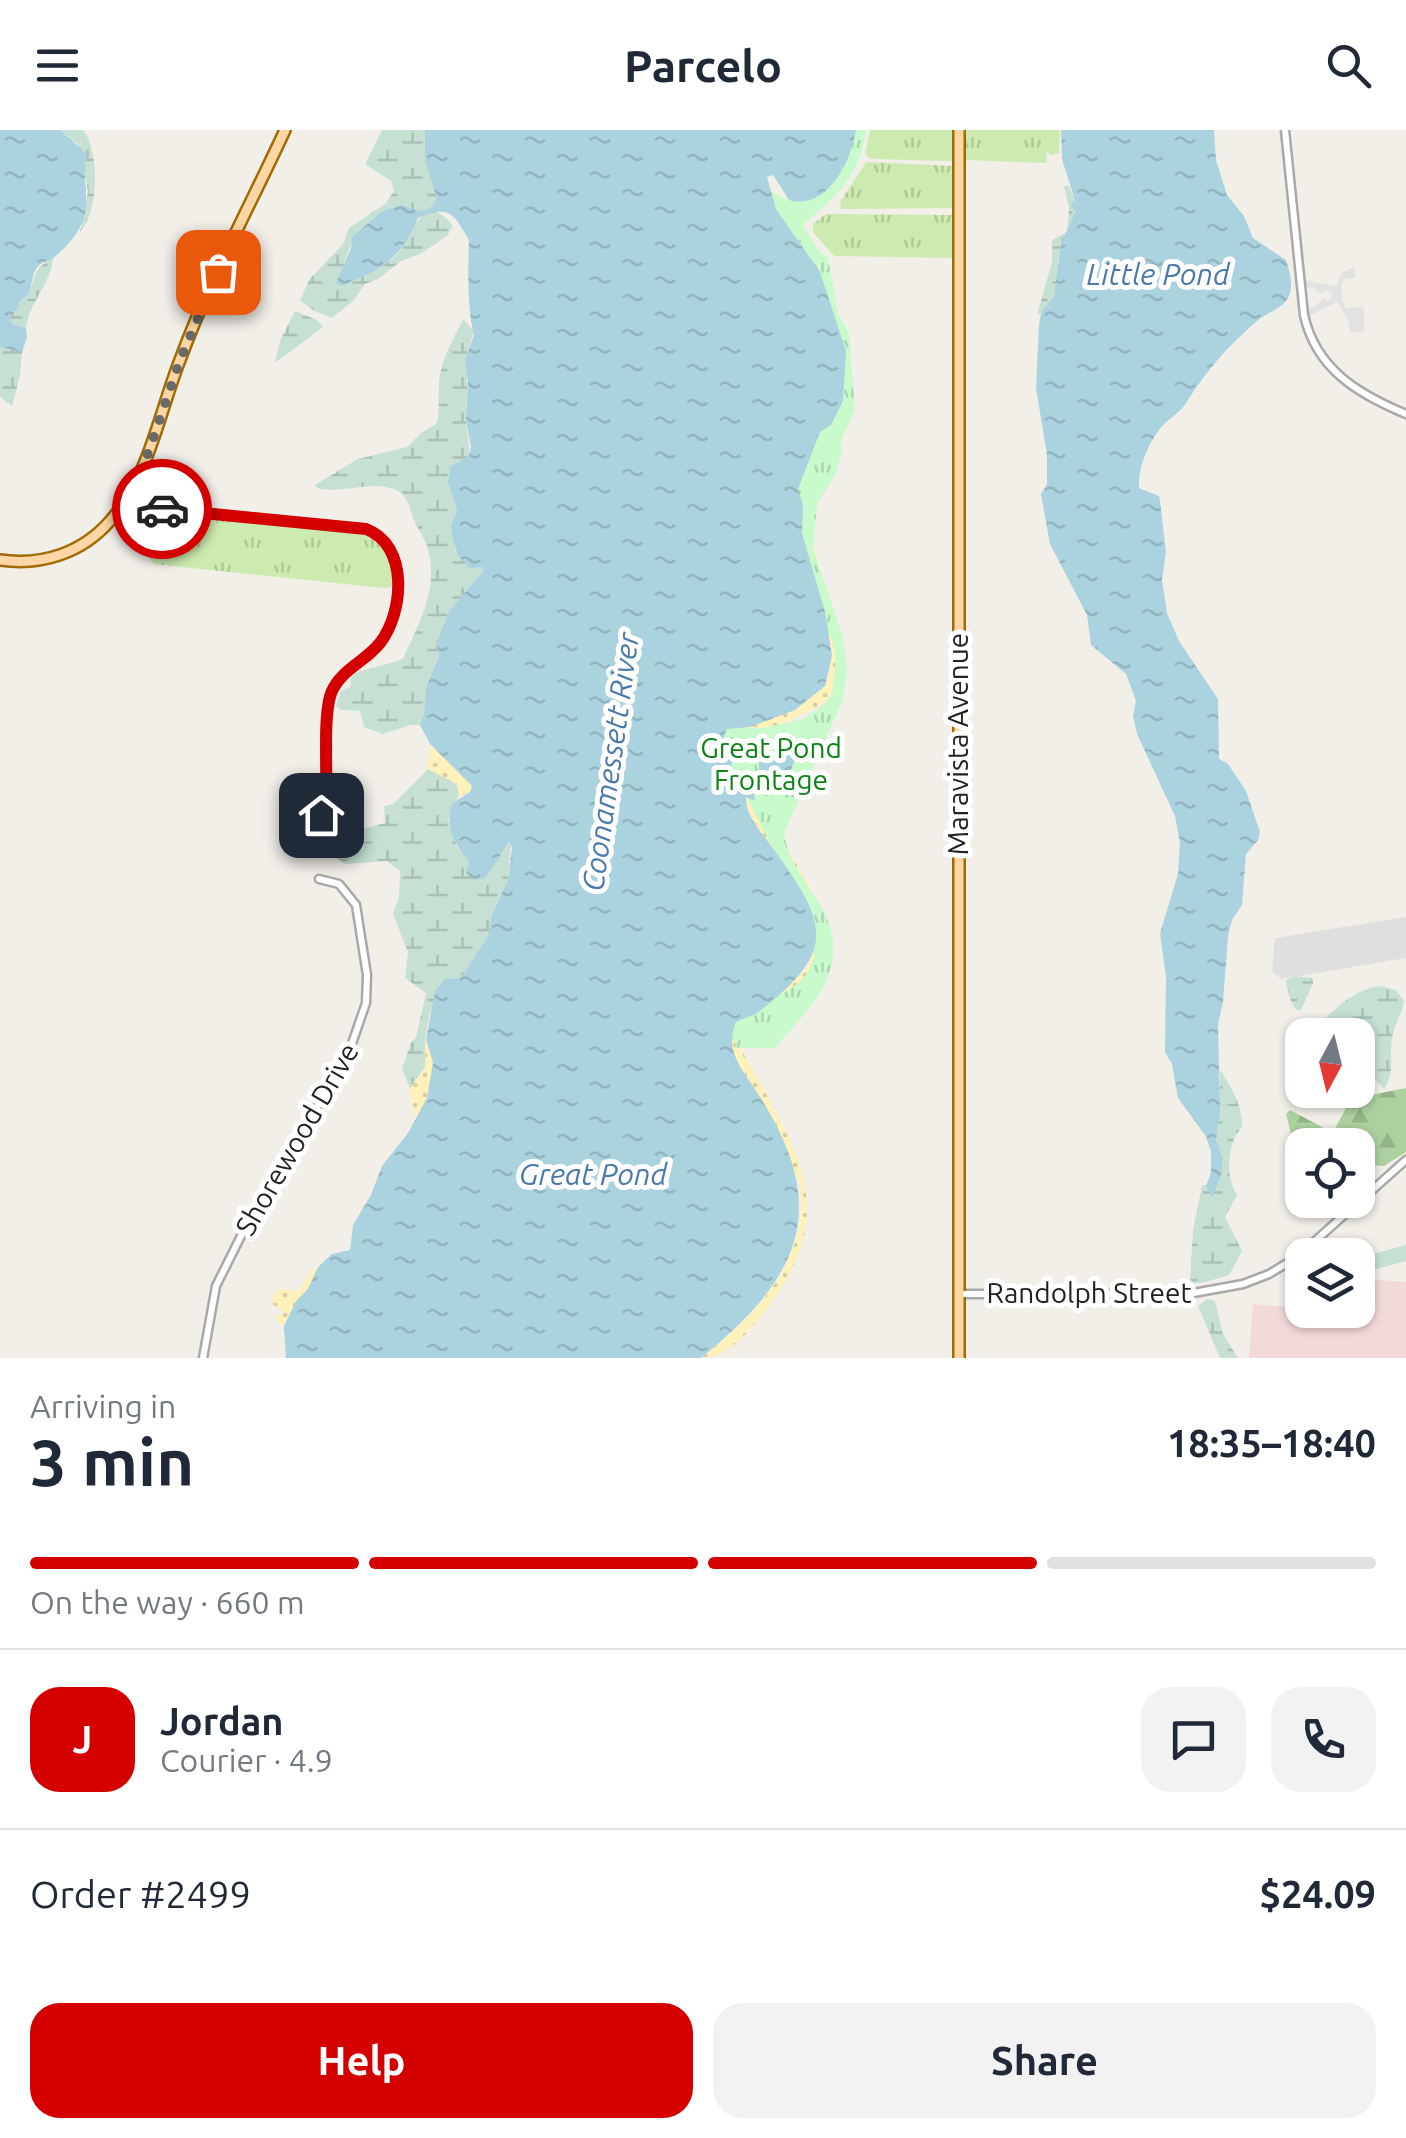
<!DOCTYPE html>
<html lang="en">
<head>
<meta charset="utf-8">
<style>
	body { margin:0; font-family:Ubuntu,sans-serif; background:#f2f2f3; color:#1f2937; height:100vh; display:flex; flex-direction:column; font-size:38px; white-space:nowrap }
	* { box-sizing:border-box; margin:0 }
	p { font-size:32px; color:#747a83 }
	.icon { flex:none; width:55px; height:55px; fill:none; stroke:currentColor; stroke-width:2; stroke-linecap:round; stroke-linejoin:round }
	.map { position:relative; height:1228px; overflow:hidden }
	.drawer { display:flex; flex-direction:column; background:#fff; flex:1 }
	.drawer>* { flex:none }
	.needle { width:65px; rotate:187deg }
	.buttons { position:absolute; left:1285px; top:888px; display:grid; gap:20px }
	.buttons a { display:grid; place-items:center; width:90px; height:90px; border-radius:20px; background:#fff; box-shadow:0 2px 8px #0004; font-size:50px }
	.pin { position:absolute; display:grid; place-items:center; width:85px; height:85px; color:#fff; margin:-42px; border-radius:20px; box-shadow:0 5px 15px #0006 }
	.courier { position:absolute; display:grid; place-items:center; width:100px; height:100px; margin:-50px; border:8px solid #d40000; border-radius:50%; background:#fff; color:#222; box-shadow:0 2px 12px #0007 }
	.head em { font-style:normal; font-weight:700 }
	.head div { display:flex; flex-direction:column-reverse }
	.head { display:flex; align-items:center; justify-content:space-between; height:170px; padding:0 30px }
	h1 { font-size:65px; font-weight:700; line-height:75px }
	.bar { display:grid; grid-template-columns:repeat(4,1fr); gap:15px 10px; align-content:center; height:120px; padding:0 30px }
	.bar i { height:12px; border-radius:8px; background:#e0e1e3 }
	.bar .selected { background:#d40000 }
	.bar p { grid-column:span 4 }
	.line { display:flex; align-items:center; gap:25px; padding:0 30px; border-top:2px solid #e0e1e3 }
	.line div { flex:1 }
	.round { display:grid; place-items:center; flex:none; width:105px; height:105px; border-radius:30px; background:#f2f2f3 }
	.cta { display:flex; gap:20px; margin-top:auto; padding:20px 30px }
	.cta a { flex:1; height:115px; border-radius:30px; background:#d40000; color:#fff; font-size:40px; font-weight:700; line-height:115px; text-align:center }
	.cta a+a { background:#f2f2f3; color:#1f2937 }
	header { display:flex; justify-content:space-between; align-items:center; height:130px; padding:0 30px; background:#fff; font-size:45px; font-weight:700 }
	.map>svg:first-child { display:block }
	.residential { fill:#e0dfdf }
	.commercial { fill:#f2dad9 }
	.grass { fill:url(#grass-tufts) }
	.forest { fill:url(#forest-firs) }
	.wetland { fill:url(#wetland-marsh) }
	.sand { fill:url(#sand-dots) }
	.park { fill:url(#park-tufts) }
	.parking { fill:#e2e2e2 }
	.water { fill:url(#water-ripples) }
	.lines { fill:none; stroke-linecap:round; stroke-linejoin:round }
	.minor-casing { stroke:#a9a9a9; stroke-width:11 }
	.major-casing { stroke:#a06b00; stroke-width:14 }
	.minor { stroke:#fff; stroke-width:6 }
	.major { stroke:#fcd6a4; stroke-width:9 }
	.done { stroke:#6b6a68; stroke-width:10; stroke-dasharray:0 18 }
	.route { stroke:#d40000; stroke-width:12 }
	.labels { text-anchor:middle; stroke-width:10; stroke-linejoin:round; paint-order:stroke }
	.street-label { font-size:28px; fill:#222; stroke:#fff }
	.park-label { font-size:28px; fill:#0c8416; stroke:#fff }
	.water-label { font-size:30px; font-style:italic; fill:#4a7aab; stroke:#fff }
</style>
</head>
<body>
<header><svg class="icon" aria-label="menu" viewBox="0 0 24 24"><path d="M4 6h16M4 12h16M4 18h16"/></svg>Parcelo<svg class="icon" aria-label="search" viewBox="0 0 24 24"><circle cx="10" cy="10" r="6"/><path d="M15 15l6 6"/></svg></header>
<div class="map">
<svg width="1406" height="1228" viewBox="0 0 1406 1228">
	<defs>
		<pattern id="grass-tufts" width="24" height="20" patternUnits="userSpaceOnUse" patternTransform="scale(2.5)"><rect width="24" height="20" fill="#cdebb0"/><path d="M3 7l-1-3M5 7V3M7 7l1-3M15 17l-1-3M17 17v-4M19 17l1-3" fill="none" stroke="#b0c997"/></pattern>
		<pattern id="forest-firs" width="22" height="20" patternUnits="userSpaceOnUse" patternTransform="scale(2.5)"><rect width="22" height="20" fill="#add19e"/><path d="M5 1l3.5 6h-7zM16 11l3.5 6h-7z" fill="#95b388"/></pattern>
		<pattern id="wetland-marsh" width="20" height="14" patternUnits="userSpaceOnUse" patternTransform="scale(2.5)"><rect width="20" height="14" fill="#c6e0d4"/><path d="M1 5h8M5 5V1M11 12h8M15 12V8" fill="none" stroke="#aac0b6"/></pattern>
		<pattern id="sand-dots" width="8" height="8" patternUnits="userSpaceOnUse" patternTransform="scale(2.5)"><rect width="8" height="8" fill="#fff1ba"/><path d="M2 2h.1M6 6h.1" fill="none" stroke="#dacea0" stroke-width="1.8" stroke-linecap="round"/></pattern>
		<pattern id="park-tufts" width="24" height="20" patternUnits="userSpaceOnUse" patternTransform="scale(2.5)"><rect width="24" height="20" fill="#c8facc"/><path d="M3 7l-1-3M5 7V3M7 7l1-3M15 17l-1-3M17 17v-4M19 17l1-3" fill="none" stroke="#acd6af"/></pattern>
		<pattern id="water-ripples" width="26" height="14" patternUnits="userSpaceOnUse" patternTransform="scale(2.5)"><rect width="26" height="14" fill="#aad3df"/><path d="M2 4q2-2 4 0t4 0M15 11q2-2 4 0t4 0" fill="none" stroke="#92b5bf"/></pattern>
	</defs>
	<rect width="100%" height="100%" fill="#f2efe9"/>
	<path class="residential" d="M1406 787V828L1281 849 1272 841 1275 808Z"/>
	<path class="commercial" d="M1358 1149 1406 1152V1228H1249L1253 1174 1296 1178 1302 1174V1180H1358Z"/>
	<g class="grass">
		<path d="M870 0H956V28L952 31 871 29 865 24Z"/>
		<path d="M962 0H1060L1059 23 1050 25 1047 20 1046 33 965 30Z"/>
		<path d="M866 32 954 36 955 78 841 79 840 72Z"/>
		<path d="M826 84 953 85 956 128 834 126 813 102V94Z"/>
		<path d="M173 383 371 404 386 416 395 452 391 457 383 458 154 434 150 429 165 388Z"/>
	</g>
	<g class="forest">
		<path d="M1406 958V1022L1384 1036 1358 1034V1015L1331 1014 1332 1004 1351 969Z"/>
		<path d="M1290 980 1324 998V1015H1302V1025L1295 1020 1286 984Z"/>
	</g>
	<g class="wetland">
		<path d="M60 0H83C100 21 99 82 80 102L88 62 84 39 86 28 77 14Z"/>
		<path d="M382 0H425V30L439 66C434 77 427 82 415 83L405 76C365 81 342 117 341 156 359 149 376 140 392 129 412 115 419 54 453 96L447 106 422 123 401 131 378 149 365 154 353 171 332 188 313 180 300 170 309 150 343 114 349 98 385 74 394 61 391 51 365 34Z"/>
		<path d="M1064 56H1069C1071 63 1077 71 1077 78 1076 91 1065 103 1061 115 1054 138 1064 172 1037 185L1052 132V110L1067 102 1069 78Z"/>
		<path d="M53 128C51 154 29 172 26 198L13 194 9 188 19 177V172L29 164C35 145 35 137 53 128Z"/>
		<path d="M295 181 317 190 323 197 275 233 280 211Z"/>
		<path d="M463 189 474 201 465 229 468 235 466 290 470 325 449 341 457 380 452 397 453 411 456 421 470 439 481 437 484 440 449 481 437 511 439 526 426 558 424 583 420 595H410L383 604 364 597 360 581 341 580 336 576 341 561 350 557 351 548 355 543 403 529C420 491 442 453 425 411 422 404 417 398 414 390 409 378 409 365 394 359 370 351 342 364 317 358L315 355 358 329 407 317 422 302 436 294C441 282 437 261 440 245 444 224 454 208 463 189Z"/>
		<path d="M4 215 22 222 20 246 12 276 0 267V217Z"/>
		<path d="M428 639 447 646 461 660 448 690 457 717 469 732V738L488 742 511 711 508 750 494 779 489 806 461 848 446 849C431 866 420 914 427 934L410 958 402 939 411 912 416 908 426 863 405 848 408 822 393 784 399 767 400 741 387 731 345 734 328 722 340 705 385 693 384 676 393 674Z"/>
		<path d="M1296 846 1312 848 1313 853 1301 880H1296C1290 872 1287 860 1286 850Z"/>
		<path d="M1379 856 1396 860 1404 871C1402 882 1396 893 1393 903 1388 923 1396 943 1384 959L1358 930V905H1314C1325 884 1355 859 1379 856Z"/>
		<path d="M1220 940C1229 953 1243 977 1242 994 1241 1002 1237 1001 1234 1009 1227 1028 1227 1048 1237 1065L1225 1087 1242 1121 1229 1145C1218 1148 1204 1154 1193 1153L1190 1149 1193 1100 1202 1056 1216 1051 1222 1042C1222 1027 1215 1014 1216 1000 1218 980 1220 960 1220 940Z"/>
		<path d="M1406 1115V1131L1362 1143H1358V1125H1346L1377 1123Z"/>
		<path d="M1207 1169 1215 1171 1223 1204 1238 1228H1220L1198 1176Z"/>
	</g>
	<g class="sand">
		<path d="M809 407C822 434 850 542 830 566 817 581 794 586 777 597 765 605 749 642 741 657L731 648 741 598 795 580 825 556 829 546 832 520Z"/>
		<path d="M430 614C443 624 463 644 472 656L470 662 459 666 457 654 428 639Z"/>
		<path d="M745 666 784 714 811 758 823 799 818 837 740 917C796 1020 847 1079 761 1186 746 1205 726 1228 701 1228 754 1187 810 1130 800 1057 799 1048 792 1037 789 1029 774 992 756 960 734 928L730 905 735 892C762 877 792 858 810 833L776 724 751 687Z"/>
		<path d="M426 909C438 932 433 967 415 987L410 958 425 939Z"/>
		<path d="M318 1137C311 1160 292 1173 284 1196L277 1192 276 1186 285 1183 271 1173 277 1159 299 1161 310 1143Z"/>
	</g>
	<path class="park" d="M855 0H866C859 49 837 65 803 95L818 120 828 128 838 184 849 203 855 280 841 311 842 321 836 343 817 374 813 419 843 507 847 540 843 569 784 703C788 733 809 754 823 780 854 839 810 877 775 918H737L731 905C741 862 803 877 814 825L775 723 733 640 719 597 763 598 803 589 826 573 832 563 836 531 833 511 821 490 799 411 796 344 806 131 760 51C806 100 845 48 855 0Z"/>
	<path class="parking" d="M1354 137 1356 148 1344 149 1341 156 1343 172 1346 178 1364 177V202H1350L1348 189 1337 172 1307 187 1306 179 1314 177 1325 167V171L1330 170 1332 163 1324 160V163L1317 162 1314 157 1304 159 1303 150 1336 156 1342 142Z"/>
	<g class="water">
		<path d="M0 0H60L87 24C80 50 94 72 79 99 74 108 62 122 53 128 52 129 41 133 39 135 32 142 32 154 29 164L19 172V177L9 188 13 194 26 198 27 208 22 222 0 217Z"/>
		<path d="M425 0H856C851 32 827 81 789 70L773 45 767 47 776 79 820 142 846 221 843 271 831 295 820 302 798 359 803 375 802 403 825 482 832 526 825 556 795 580 750 597 727 599 723 609 732 628 731 648 754 664 755 671 746 667C745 684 759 699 769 713 826 791 842 819 757 883 751 887 742 888 736 892 723 922 745 942 760 967 833 1081 798 1149 701 1228H286L284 1196 296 1171 308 1159 318 1137 332 1124 350 1120 353 1095 371 1065 382 1036 408 1003 427 968 433 933 426 909 435 861 445 849 461 848 488 806 492 784 508 750 512 718 510 711 485 748 474 750 466 742 469 732C455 715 443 694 453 673L470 662 472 656 430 614 420 595 424 583 426 558 439 526 437 511 449 481 484 440 481 437 470 439 458 425 453 411 451 397 457 380 448 352 450 337 469 326 471 317 466 290 468 251 465 229 474 205C467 178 468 138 469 110 453 82 449 75 418 88 401 129 381 140 341 156L336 153 351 118 352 107 381 82 401 75C418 80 425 88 437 69L425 30Z"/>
		<path d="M1061 0H1214L1216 30 1227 65 1244 86 1253 108 1286 130C1290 142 1294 157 1288 168 1282 179 1266 183 1257 191 1226 218 1208 239 1186 273 1179 284 1166 290 1159 300 1147 316 1138 338 1139 358L1159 366 1160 371 1166 422 1162 450 1167 483 1179 511 1218 569 1219 629 1228 634 1246 661 1260 702 1258 710 1246 724 1242 775 1232 790 1228 806 1223 872 1218 894 1220 984 1216 1009 1222 1028V1042L1212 1068 1206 1056 1211 1043V1021L1205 1005 1178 968 1172 934 1165 922 1166 847 1160 803 1178 744 1180 713 1175 686 1137 604 1133 586 1136 571 1126 544 1091 515 1087 485 1050 414 1041 364 1047 354V325L1036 258 1039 195 1041 183 1054 166 1061 113 1076 81 1071 78 1072 72 1076 74 1062 29Z"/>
		<path d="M794 613H798C796 637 785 655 766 667L759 649V631Z"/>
	</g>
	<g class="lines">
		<g class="minor-casing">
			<g id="minor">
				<path d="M1285 0 1304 185C1316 239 1358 264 1406 284"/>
				<path d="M125 371 164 379 366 399C409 414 404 482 380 513 366 531 342 539 332 561 322 583 327 650 326 676L321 685"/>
				<path d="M959 1164H1188L1243 1154 1269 1144 1297 1127 1406 1030"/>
				<path d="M203 1228 216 1156 244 1100 348 925 366 873 367 845 356 775 339 754 319 749"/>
			</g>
		</g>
		<g class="major-casing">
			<g id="major">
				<path d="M959 0V1228"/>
				<path d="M0 430C42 436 82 423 110 391 149 347 159 283 180 230 209 151 250 76 285 0"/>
			</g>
		</g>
		<use href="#minor" class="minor"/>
		<use href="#major" class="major"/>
	</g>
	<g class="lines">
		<path class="done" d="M162 379 125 371 149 321 180 230 218 142"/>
		<path class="route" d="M162 379 366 399C409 415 404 482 380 513 366 531 342 539 332 561 322 583 328 649 326 676L321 685"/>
	</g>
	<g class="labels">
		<g class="street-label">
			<text transform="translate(958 614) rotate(-90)" y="10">Maravista Avenue</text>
			<text transform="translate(297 1009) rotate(-60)" y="10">Shorewood Drive</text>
			<text x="1089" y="1173">Randolph Street</text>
		</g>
		<g class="park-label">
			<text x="771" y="628">Great Pond<tspan x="771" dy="32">Frontage</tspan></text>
		</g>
		<g class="water-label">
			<text x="1158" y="155">Little Pond</text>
			<text transform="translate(611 632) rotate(-82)" y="10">Coonamessett River</text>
			<text x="593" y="1055">Great Pond</text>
		</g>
	</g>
</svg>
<div class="buttons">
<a><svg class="needle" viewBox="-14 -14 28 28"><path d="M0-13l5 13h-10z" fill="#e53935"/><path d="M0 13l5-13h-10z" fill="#747a83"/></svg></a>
<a><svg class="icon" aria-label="locate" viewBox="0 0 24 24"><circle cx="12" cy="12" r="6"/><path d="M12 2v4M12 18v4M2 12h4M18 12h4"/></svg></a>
<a><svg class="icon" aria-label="layers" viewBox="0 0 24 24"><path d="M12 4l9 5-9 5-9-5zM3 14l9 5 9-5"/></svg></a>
</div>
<div class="pin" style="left:218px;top:142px;background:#ea580c"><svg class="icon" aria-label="bag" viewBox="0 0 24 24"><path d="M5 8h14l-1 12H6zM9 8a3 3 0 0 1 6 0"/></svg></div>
<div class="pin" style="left:321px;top:685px;background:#1f2937"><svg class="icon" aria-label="home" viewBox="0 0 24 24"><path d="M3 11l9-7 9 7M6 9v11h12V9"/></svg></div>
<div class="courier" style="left:162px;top:379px"><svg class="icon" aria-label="car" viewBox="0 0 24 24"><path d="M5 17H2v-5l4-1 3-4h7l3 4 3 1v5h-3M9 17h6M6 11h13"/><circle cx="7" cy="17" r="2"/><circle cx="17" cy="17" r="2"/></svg></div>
</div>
<section class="drawer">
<div class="head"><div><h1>3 min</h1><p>Arriving in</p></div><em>18:35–18:40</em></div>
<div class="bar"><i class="selected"></i><i class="selected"></i><i class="selected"></i><i></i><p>On the way · 660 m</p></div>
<div class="line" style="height:180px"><b class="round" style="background:#d40000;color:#fff">J</b><div><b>Jordan</b><p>Courier · 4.9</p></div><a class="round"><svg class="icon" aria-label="chat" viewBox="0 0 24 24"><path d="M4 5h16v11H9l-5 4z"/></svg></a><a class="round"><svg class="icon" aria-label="phone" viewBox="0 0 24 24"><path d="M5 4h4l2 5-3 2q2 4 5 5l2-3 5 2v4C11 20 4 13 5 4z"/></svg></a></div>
<div class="line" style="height:130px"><div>Order #2499</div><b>$24.09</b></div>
<div class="cta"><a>Help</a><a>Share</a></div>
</section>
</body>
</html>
